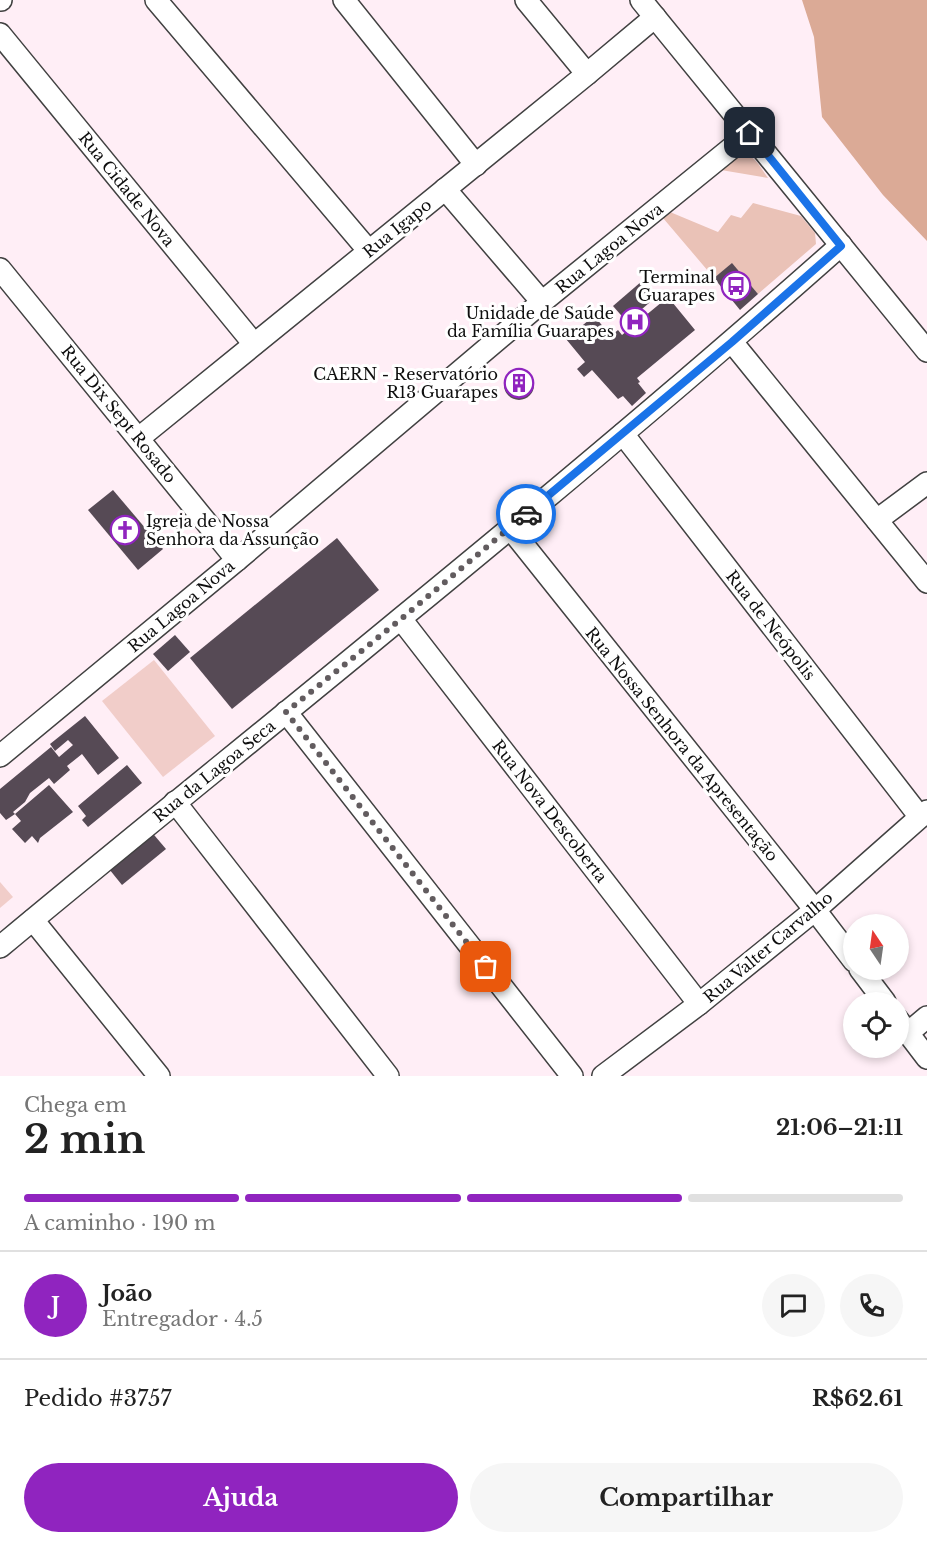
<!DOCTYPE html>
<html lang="pt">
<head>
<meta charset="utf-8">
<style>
	body { margin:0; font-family:"Libre Baskerville",serif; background:#f6f6f6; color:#222; height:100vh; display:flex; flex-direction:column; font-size:22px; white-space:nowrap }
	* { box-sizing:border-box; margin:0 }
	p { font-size:20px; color:#767676 }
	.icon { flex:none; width:33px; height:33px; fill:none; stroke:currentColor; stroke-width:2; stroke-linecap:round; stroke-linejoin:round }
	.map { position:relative; height:1076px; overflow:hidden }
	.sheet { display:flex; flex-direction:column; background:#fff; flex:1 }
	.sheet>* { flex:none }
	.needle { width:39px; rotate:347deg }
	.buttons { position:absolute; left:843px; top:914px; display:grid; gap:12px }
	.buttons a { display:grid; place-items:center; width:66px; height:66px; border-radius:50%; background:#fff; box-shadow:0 3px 9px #0003; font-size:30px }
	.pin { position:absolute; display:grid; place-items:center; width:51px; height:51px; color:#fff; margin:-26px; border-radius:12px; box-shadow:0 3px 9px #0006 }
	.courier { position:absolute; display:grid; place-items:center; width:60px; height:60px; margin:-30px; border:4px solid #1a73e8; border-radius:50%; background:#fff; color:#222; box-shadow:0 2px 8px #0007 }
	.headline em { font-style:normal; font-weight:700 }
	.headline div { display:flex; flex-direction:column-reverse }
	.headline { display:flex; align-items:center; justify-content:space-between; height:102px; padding:0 24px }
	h1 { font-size:39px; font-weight:700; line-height:45px }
	.bar { display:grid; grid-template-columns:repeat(4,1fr); gap:9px 6px; align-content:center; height:72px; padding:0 24px }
	.bar i { height:8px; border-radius:4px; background:#e0e0e0 }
	.bar .active { background:#9024bf }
	.bar p { grid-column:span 4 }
	.line { display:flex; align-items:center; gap:15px; padding:0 24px; border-top:2px solid #e0e0e0 }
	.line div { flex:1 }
	.round { display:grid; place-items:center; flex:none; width:63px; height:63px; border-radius:32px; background:#f6f6f6 }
	.action { display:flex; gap:12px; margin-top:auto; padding:12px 24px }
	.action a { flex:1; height:69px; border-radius:36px; background:#9024bf; color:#fff; font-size:24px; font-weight:700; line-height:69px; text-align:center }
	.action a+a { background:#f6f6f6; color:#222 }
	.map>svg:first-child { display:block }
	.green { fill:#eac2b7 }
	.forest { fill:#dbaa96 }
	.pitch { fill:#f1cdc9 }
	.building { fill:#564a55 }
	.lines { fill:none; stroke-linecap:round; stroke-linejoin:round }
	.street-casing { stroke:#414141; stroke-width:24 }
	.street { stroke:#fff; stroke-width:21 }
	.done { stroke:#625c5f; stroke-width:6; stroke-dasharray:0 10.8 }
	.route { stroke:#1a73e8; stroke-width:8 }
	.labels { text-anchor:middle; stroke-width:6; stroke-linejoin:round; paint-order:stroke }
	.street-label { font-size:16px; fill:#0e0e0e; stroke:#fff }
	.poi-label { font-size:16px; fill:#0e0e0e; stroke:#fff; text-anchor:end }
</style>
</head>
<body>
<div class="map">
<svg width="927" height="1076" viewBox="0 0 927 1076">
	<rect width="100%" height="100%" fill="#ffeef6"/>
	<g class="green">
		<path d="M742 154C755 154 761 169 768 178L721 170Z"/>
		<path d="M753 203 801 216 815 233 816 244 758 294 732 264 714 278 663 218 670 212 718 232 731 215 741 218Z"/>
	</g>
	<path class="forest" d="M802 0H927V241L883 195 822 117 814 37Z"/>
	<g class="pitch">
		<path d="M154 660 215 736 163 777 102 701Z"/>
		<path d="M0 882 13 897 0 908Z"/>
	</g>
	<g class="building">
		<path d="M732 263 758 294 740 310 714 278Z"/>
		<path d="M642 281 656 297 627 322 613 306Z"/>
		<path d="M668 297 695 330 637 378 640 382 638 383 646 393 632 406 623 396 618 399 592 370 584 377 577 369 585 362 566 339 589 320 591 322 596 318 605 329 600 333 606 340 618 330 622 335Z"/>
		<circle cx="519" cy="385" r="15"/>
		<path d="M113 490 163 549 138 570 88 510Z"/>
		<path d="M337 538 379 590 232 709 190 658Z"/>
		<path d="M175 635 190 652 168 671 153 654Z"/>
		<path d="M85 716 119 758 98 775 82 754 67 766 70 770 54 784 49 778 30 793 25 802 13 812 15 814 6 820 0 813V789L51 747 59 757 73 745 68 740 55 751 50 744Z"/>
		<path d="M127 765 142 783 88 827 82 820 86 816 78 806Z"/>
		<path d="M49 785 73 812 40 838 38 843 32 836 25 843 12 829 21 821 15 814Z"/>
		<path d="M149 829 166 849 122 885 105 864Z"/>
	</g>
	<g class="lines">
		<g class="street-casing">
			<g id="street">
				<path d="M0 0H1"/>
				<path d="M156 0 368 250"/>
				<path d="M344 0 476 165"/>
				<path d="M526 0 587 74"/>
				<path d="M641 0 927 351"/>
				<path d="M0 34 254 344"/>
				<path d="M445 189 542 302"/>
				<path d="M0 269 237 560"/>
				<path d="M732 342 927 582"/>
				<path d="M623 434 920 817"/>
				<path d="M139 438 587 74 655 17"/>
				<path d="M877 520 927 483"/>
				<path d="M510 528 815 910 854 961"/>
				<path d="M401 619 699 1004"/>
				<path d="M286 712 572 1076"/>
				<path d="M0 756 237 560 542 302 750 133"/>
				<path d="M175 802 388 1076"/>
				<path d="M33 920 159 1076"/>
				<path d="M0 947C132 837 267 729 400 619 549 497 697 373 841 245"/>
				<path d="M860 969 885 1002"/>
				<path d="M898 1020 927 1058"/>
				<path d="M908 1033 927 1017"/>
				<path d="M603 1076 699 1004 815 910 927 811"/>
			</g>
		</g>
		<use href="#street" class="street"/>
	</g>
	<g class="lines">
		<path class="done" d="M486 967 286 712 401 619 526 514"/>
		<path class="route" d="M526 514 732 342 841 246 750 133"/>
	</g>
	<defs>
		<g id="bus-ring" transform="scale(1.5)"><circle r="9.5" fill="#fff" stroke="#9024bf" stroke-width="1.5"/><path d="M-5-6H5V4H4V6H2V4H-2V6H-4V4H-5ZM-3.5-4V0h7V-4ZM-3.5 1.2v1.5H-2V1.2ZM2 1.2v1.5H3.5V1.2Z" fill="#9024bf"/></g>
		<g id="hospital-ring" transform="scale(1.5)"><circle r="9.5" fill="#fff" stroke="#9024bf" stroke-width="1.5"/><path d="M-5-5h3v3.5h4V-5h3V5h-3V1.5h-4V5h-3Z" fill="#9024bf"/></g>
		<g id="building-ring" transform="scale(1.5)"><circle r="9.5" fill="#fff" stroke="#9024bf" stroke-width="1.5"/><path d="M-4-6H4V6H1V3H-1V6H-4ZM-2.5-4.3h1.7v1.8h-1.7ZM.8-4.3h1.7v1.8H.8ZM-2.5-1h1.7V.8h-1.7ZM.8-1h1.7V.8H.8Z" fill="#9024bf"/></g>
		<g id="church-ring" transform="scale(1.5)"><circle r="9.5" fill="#fff" stroke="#9024bf" stroke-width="1.5"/><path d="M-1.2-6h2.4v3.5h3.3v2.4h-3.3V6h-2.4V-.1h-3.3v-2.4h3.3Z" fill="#9024bf"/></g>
	</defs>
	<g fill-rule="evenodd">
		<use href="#bus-ring" x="736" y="286"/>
		<use href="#hospital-ring" x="635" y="322"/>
		<use href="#building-ring" x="519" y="383"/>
		<use href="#church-ring" x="125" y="530"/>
	</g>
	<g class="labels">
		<g class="street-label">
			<text transform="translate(127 189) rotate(51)" y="6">Rua Cidade Nova</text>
			<text transform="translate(397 228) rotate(-39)" y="6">Rua Igapo</text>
			<text transform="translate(609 248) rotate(-39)" y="6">Rua Lagoa Nova</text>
			<text transform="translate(119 414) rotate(51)" y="6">Rua Dix Sept Rosado</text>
			<text transform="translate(181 606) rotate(-40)" y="6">Rua Lagoa Nova</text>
			<text transform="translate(771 625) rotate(52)" y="6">Rua de Neópolis</text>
			<text transform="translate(682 744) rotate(51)" y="6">Rua Nossa Senhora da Apresentação</text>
			<text transform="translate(214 771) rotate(-39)" y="6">Rua da Lagoa Seca</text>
			<text transform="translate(550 811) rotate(52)" y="6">Rua Nova Descoberta</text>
			<text transform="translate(768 947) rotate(-40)" y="6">Rua Valter Carvalho</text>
		</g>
		<g class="poi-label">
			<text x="715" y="283">Terminal<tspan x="715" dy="18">Guarapes</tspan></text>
			<text x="614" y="319">Unidade de Saúde<tspan x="614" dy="18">da Família Guarapes</tspan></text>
			<text x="498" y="380">CAERN - Reservatório<tspan x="498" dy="18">R13 Guarapes</tspan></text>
			<text x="146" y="527" text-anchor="start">Igreja de Nossa<tspan x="146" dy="18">Senhora da Assunção</tspan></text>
		</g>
	</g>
</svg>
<div class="buttons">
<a><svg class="needle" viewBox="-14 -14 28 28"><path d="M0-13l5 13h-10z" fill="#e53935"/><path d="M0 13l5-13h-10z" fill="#767676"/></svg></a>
<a><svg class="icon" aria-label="locate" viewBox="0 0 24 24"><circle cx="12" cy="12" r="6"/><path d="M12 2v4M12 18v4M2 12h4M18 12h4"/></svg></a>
</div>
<div class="pin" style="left:486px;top:967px;background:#ea580c"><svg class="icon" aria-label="bag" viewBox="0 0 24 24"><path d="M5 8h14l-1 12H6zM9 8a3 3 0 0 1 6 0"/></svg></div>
<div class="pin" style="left:750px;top:133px;background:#1f2937"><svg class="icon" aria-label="home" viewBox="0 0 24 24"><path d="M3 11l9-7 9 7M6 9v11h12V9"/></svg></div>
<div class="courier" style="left:526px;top:514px"><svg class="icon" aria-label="car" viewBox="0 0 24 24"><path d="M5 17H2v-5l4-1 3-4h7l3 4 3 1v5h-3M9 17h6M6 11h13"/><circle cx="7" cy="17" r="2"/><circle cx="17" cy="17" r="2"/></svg></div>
</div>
<section class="sheet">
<div class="headline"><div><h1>2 min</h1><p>Chega em</p></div><em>21:06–21:11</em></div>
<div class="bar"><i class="active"></i><i class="active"></i><i class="active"></i><i></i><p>A caminho · 190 m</p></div>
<div class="line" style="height:108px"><b class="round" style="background:#9024bf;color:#fff">J</b><div><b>João</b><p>Entregador · 4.5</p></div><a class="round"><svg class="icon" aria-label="chat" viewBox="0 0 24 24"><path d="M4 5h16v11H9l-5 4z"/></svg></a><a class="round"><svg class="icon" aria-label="phone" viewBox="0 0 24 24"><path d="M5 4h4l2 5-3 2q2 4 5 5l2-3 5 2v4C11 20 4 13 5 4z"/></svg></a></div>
<div class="line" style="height:78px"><div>Pedido #3757</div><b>R$62.61</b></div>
<div class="action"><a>Ajuda</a><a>Compartilhar</a></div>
</section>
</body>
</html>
